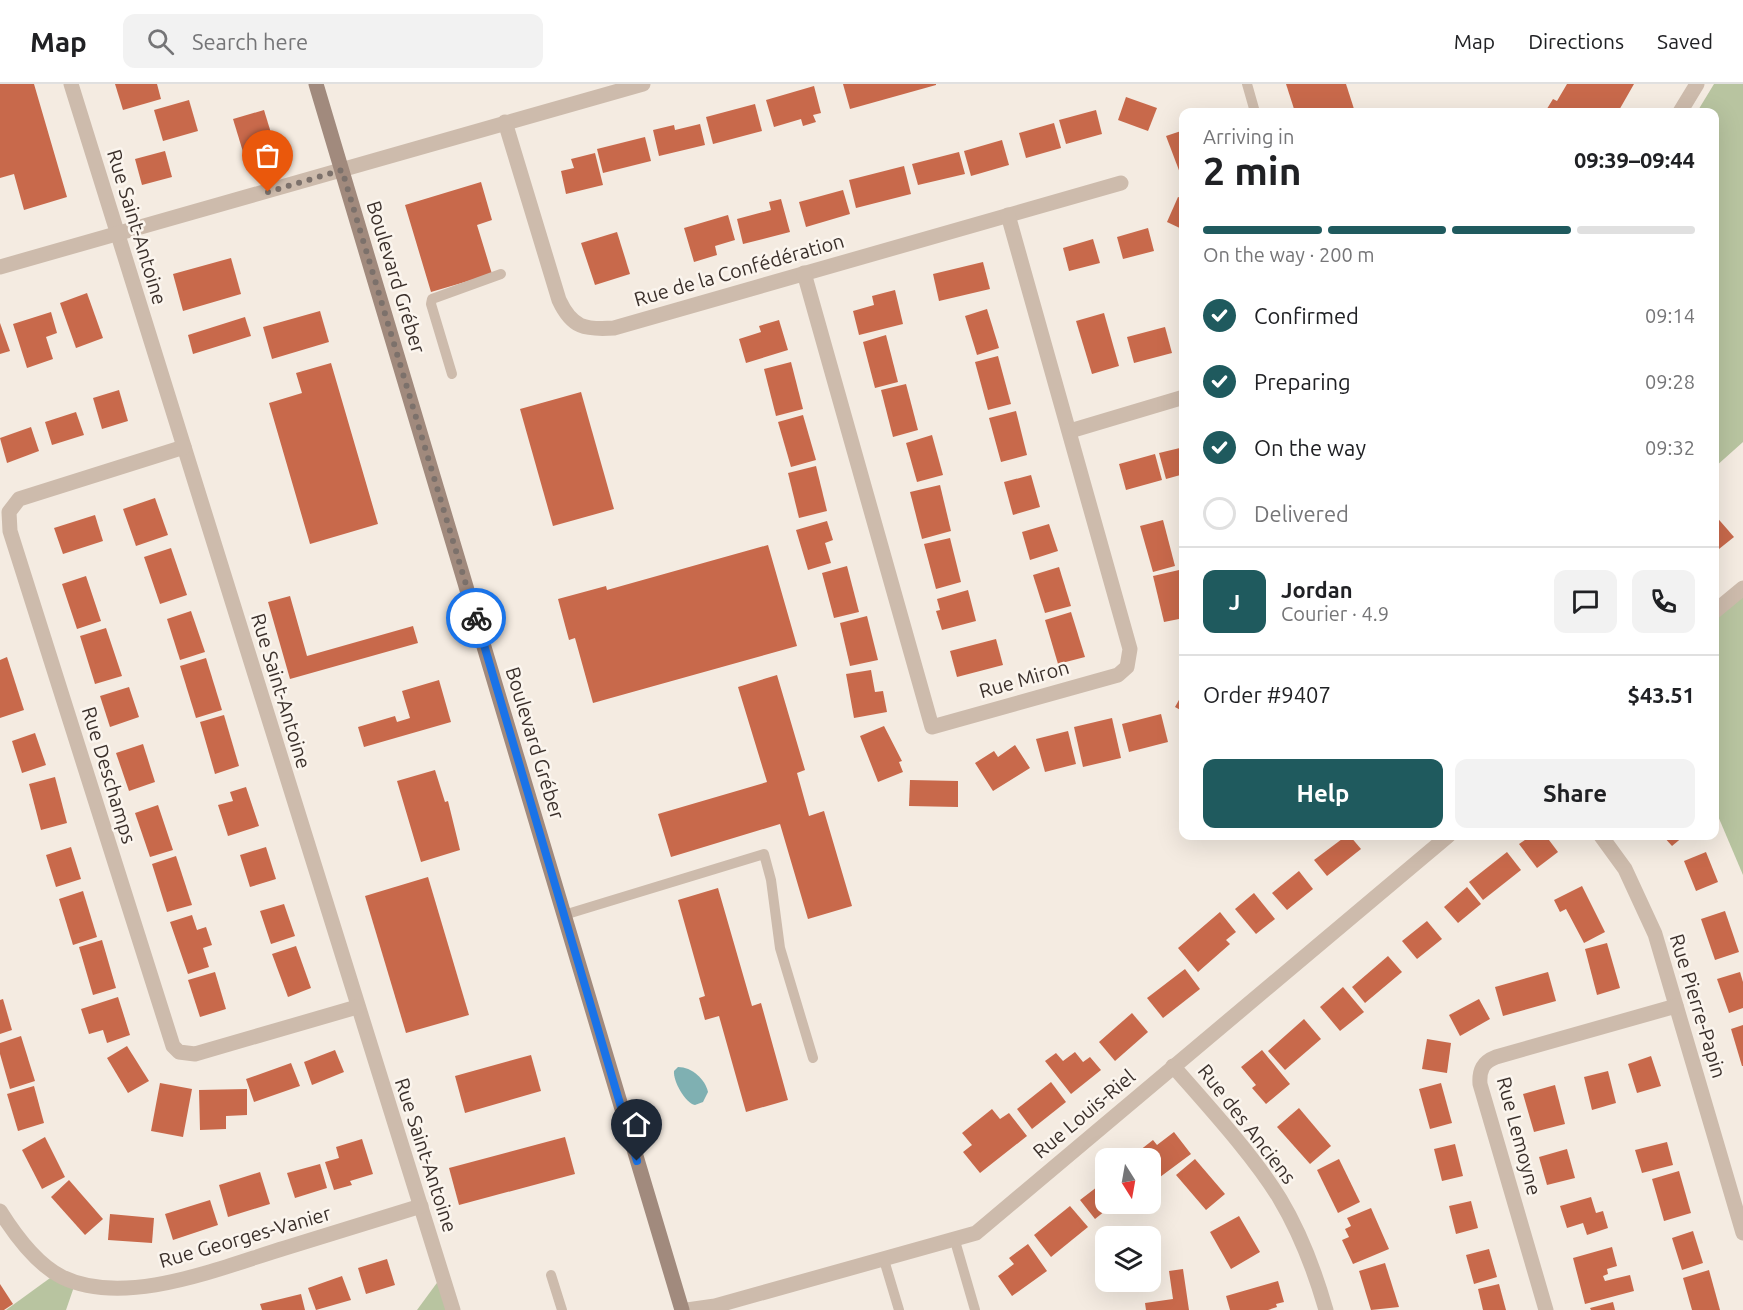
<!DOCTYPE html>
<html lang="en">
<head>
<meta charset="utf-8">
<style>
	body { margin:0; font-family:Ubuntu,sans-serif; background:#f2f2f2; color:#202124; height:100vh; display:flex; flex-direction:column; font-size:22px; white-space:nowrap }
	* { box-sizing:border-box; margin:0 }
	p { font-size:20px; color:#757577 }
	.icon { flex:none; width:33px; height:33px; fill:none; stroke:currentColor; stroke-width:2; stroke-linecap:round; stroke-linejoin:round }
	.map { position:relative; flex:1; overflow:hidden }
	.sheet { position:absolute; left:1179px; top:24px; width:540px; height:732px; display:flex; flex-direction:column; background:#fff; border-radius:12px; box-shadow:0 6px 24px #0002 }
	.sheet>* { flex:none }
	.needle { width:39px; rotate:169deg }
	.buttons { position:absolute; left:1095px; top:1064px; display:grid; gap:12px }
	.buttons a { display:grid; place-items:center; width:66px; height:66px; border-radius:12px; background:#fff; box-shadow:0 6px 24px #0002; font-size:30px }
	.pin { position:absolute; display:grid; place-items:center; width:51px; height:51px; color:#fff; margin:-62px -26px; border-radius:50% 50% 50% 0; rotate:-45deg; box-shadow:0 0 6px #0007 }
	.pin .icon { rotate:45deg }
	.courier { position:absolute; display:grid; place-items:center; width:60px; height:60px; margin:-30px; border:4px solid #1a73e8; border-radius:50%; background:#fff; color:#222; box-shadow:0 2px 8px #0007 }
	.headline em { font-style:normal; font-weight:600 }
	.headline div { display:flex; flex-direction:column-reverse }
	.headline { display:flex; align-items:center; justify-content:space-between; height:102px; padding:0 24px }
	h1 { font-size:39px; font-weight:600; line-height:45px }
	.bar { display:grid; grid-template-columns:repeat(4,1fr); gap:9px 6px; align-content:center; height:72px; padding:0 24px }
	.bar i { height:8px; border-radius:4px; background:#e0e0e0 }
	.bar .selected { background:#1f5a5e }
	.bar p { grid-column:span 4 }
	.line { display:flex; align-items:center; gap:15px; padding:0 24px; border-top:2px solid #e0e0e0 }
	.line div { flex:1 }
	.round { display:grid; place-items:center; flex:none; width:63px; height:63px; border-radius:12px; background:#f2f2f2 }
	ol { padding:0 24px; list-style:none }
	li { display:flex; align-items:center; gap:18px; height:66px }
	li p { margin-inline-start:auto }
	li .icon { padding:6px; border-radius:50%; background:#1f5a5e; color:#fff; stroke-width:4 }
	li:last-child { color:#757577 }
	li i { width:33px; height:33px; border:3px solid #e0e0e0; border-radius:50% }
	.action { display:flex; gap:12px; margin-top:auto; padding:12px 24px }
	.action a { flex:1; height:69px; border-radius:12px; background:#1f5a5e; color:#fff; font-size:24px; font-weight:600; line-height:69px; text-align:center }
	.action a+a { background:#f2f2f2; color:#202124 }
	header { display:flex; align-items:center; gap:36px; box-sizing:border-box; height:84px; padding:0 30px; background:#fff; border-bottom:2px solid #e0e0e0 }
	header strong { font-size:28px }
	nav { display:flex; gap:33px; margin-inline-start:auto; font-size:21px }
	.search { width:420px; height:54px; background:#f2f2f2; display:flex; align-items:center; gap:15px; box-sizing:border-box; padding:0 21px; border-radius:12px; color:#757577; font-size:22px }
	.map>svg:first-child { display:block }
	.green { fill:#b8c4a0 }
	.water { fill:#7fb0b2 }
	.building { fill:#c8694b }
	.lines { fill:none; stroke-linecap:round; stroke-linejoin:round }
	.lane { stroke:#cdbbac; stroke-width:10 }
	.street { stroke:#cdbbac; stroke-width:15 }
	.secondary { stroke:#a18a7d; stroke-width:15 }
	.done { stroke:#7c716b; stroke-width:6; stroke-dasharray:0 10.8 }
	.route { stroke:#1a73e8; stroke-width:8 }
	.labels { text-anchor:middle; stroke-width:5; stroke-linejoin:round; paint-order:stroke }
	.street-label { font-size:20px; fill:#3b302b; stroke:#fbf5ee }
</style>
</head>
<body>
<header>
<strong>Map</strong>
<div class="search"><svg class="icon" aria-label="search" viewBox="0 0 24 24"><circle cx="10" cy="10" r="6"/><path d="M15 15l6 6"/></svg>Search here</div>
<nav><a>Map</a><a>Directions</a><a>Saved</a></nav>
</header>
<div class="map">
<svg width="1743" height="1226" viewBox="0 0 1743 1226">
	<rect width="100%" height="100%" fill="#f4ebe1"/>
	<g class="green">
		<path d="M1714 0H1743V358L1715 383 1714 28H1697Z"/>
		<path d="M1743 513V791L1715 725 1714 528Z"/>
		<path d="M57 1189 76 1197 66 1226H6Z"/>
		<path d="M442 1192 453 1226H417Z"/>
	</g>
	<path class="water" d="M678 983C692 983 705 995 708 1008L703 1018 695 1021C685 1019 673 997 674 987Z"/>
	<g class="building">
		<path d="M0 0H34L67 113 24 126 14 90 0 94Z"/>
		<path d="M115 0H157L161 15 123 26Z"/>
		<path d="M843 0H936V1L850 25Z"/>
		<path d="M1286 0H1346L1355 28H1295Z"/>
		<path d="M1567 0H1634L1618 28H1545L1553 15 1557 17Z"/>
		<path d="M814 2 821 29 813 31 816 38 803 42 801 35 774 43 766 16Z"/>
		<path d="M1126 13 1157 24 1148 47 1118 36Z"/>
		<path d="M189 16 198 47 163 57 154 26Z"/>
		<path d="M755 20 762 47 713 60 706 33Z"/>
		<path d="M264 26 278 72 247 81 233 35Z"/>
		<path d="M1096 26 1102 50 1066 60 1059 36Z"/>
		<path d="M1054 39 1061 64 1026 74 1019 49Z"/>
		<path d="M700 40 705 61 659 72 653 46 674 41 675 46Z"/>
		<path d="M1184 46V88L1180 89 1166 52Z"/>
		<path d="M645 53 651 77 603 89 597 65Z"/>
		<path d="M1002 56 1009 81 971 92 964 67Z"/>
		<path d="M165 67 172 93 142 101 135 75Z"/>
		<path d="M959 68 965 90 918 101 912 80Z"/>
		<path d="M595 69 603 101 566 110 561 87 574 84 571 75Z"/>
		<path d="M904 82 911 110 856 124 849 96Z"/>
		<path d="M481 98 492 136 477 141 492 190 431 208 405 121Z"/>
		<path d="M843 106 850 130 806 143 799 118Z"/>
		<path d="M1178 113 1184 115V146L1167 138Z"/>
		<path d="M781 115 790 148 743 160 737 135 771 126 769 118Z"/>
		<path d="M728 131 735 156 715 162 717 171 694 178 684 144Z"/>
		<path d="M1148 144 1154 167 1123 175 1117 153Z"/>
		<path d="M617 148 630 190 595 201 581 159Z"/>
		<path d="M1093 155 1100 179 1069 187 1063 164Z"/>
		<path d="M231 174 241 210 183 227 173 190Z"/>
		<path d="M983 178 990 205 939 217 933 190Z"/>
		<path d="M895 206 903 240 859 251 853 227 874 221 872 212Z"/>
		<path d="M87 209 103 254 76 264 60 219Z"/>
		<path d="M987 225 999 264 977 271 965 232Z"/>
		<path d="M320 227 329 258 272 275 263 243Z"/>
		<path d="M51 228 57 249 46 253 53 275 27 284 13 240Z"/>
		<path d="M1104 229 1119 282 1092 290 1076 237Z"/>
		<path d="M245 233 251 252 193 270 188 251Z"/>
		<path d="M779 236 788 266 746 279 739 255 761 248 759 242Z"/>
		<path d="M0 239 10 267 0 270Z"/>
		<path d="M1165 243 1172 269 1134 279 1127 253Z"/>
		<path d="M886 251 898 298 875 304 863 258Z"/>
		<path d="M998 272 1011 320 988 326 975 278Z"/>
		<path d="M791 278 803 325 776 332 764 285Z"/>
		<path d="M331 279 378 440 310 460 269 319 302 309 296 289Z"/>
		<path d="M906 300 918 346 893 353 881 306Z"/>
		<path d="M119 306 128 337 102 345 93 314Z"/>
		<path d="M581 308 614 425 553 442 520 325Z"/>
		<path d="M1016 327 1027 371 1001 378 989 334Z"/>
		<path d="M76 328 84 351 52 361 45 338Z"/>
		<path d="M803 331 816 376 791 383 778 338Z"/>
		<path d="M31 343 39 367 7 379 0 354Z"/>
		<path d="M932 351 943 391 917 398 906 359Z"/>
		<path d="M1184 363V390L1166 395 1159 369Z"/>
		<path d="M1155 370 1162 396 1126 406 1119 380Z"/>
		<path d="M816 382 827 427 799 434 788 389Z"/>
		<path d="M1031 391 1040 423 1013 431 1004 398Z"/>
		<path d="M940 401 951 447 922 455 910 408Z"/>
		<path d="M155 414 168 451 136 462 123 425Z"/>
		<path d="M1714 430 1734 453 1714 469Z"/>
		<path d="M95 431 103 457 63 470 54 444Z"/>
		<path d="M1163 436 1175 482 1153 488 1140 442Z"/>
		<path d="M827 437 833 456 825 459 831 479 808 486 796 446Z"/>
		<path d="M1049 440 1058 467 1030 476 1022 448Z"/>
		<path d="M950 454 961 498 936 505 924 460Z"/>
		<path d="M768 461 797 562 593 619 575 554 569 556 558 515 606 502 607 506Z"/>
		<path d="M171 464 187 511 160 520 144 473Z"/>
		<path d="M847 482 859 528 834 534 822 489Z"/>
		<path d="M1059 483 1071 522 1045 529 1033 491Z"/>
		<path d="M1179 486 1184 505V534L1164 538 1153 492Z"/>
		<path d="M86 492 101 537 77 545 62 500Z"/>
		<path d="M968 506 976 537 942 546 936 527 940 526 937 515Z"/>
		<path d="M290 512 307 572 413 542 418 559 290 595 268 518Z"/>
		<path d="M191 527 205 568 180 576 167 535Z"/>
		<path d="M1071 528 1085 573 1058 580 1045 536Z"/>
		<path d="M867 532 878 576 850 582 840 539Z"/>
		<path d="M106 544 122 592 95 600 80 552Z"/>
		<path d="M996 555 1003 581 957 593 950 567Z"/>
		<path d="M7 573 24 626 0 634V576Z"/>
		<path d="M206 574 222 626 196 634 180 582Z"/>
		<path d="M871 586 875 608 883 607 887 628 854 634 846 590Z"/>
		<path d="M777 591 805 686 797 689 809 732 824 727 852 822 808 835 780 740 671 773 658 730 767 698 738 603Z"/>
		<path d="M439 596 451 638 364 663 358 643 395 632 397 638 410 634 402 607Z"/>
		<path d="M129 603 139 633 110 643 100 612Z"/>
		<path d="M1184 607V628L1175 623Z"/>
		<path d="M1161 630 1168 658 1129 668 1122 640Z"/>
		<path d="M224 631 239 682 215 690 200 638Z"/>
		<path d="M1112 634 1121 674 1083 683 1074 643Z"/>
		<path d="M884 642 902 677 899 678 903 688 878 698 860 652Z"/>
		<path d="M1068 647 1076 680 1045 688 1036 655Z"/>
		<path d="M35 649 46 681 22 689 12 657Z"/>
		<path d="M143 660 155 698 129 707 116 669Z"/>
		<path d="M1015 661 1030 684 993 707 975 679 994 667 998 673Z"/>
		<path d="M435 686 445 718 448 717 460 766 421 778 397 697Z"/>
		<path d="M55 693 67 739 41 746 29 700Z"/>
		<path d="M910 696 958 697V723L909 722Z"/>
		<path d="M246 703 259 742 228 752 218 721 233 717 230 708Z"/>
		<path d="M158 721 173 766 150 773 135 729Z"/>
		<path d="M1346 752H1350L1361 765 1327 792 1314 776Z"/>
		<path d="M1531 752H1546L1558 768 1537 784 1519 760Z"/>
		<path d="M1663 752H1684L1672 762Z"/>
		<path d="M71 763 81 795 56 803 46 771Z"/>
		<path d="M266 763 276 795 250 803 240 771Z"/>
		<path d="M1507 768 1521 786 1483 816 1469 798Z"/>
		<path d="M1706 768 1718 798 1696 807 1684 777Z"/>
		<path d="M176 772 192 821 167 828 152 780Z"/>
		<path d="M1299 787 1313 805 1287 826 1272 809Z"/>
		<path d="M428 793 469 931 406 949 365 812Z"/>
		<path d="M1582 802 1605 848 1584 859 1566 825 1560 828 1554 816Z"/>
		<path d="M1467 803 1481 820 1458 839 1444 823Z"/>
		<path d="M718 804 752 922 761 919 788 1016 746 1028 719 932 705 936 699 914 705 912 678 816Z"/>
		<path d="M83 807 97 853 73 861 59 815Z"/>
		<path d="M1254 809 1275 835 1256 850 1235 825Z"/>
		<path d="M284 820 295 852 271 860 260 827Z"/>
		<path d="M1725 827 1739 868 1715 876 1701 835Z"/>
		<path d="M1220 828 1236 848 1226 856 1230 860 1198 888 1178 864Z"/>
		<path d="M192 831 197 846 206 843 212 861 203 864 209 883 188 890 170 838Z"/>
		<path d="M1427 837 1442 855 1417 875 1402 857Z"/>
		<path d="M102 856 116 904 93 911 79 863Z"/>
		<path d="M1607 859 1620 904 1597 911 1585 865Z"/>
		<path d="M296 862 311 904 288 913 272 870Z"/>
		<path d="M1388 872 1402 888 1365 919 1352 903Z"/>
		<path d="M1185 885 1200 905 1163 934 1147 914Z"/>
		<path d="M215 888 226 925 200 933 188 896Z"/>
		<path d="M1548 888 1556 917 1503 932 1495 903Z"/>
		<path d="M1740 888 1743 898V924L1729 929 1717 895Z"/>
		<path d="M1343 903 1364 928 1340 947 1320 923Z"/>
		<path d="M118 913 130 951 107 959 103 946 89 950 81 925Z"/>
		<path d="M3 915 12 946 0 950V916Z"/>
		<path d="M1479 915 1490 935 1460 952 1449 931Z"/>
		<path d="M1132 929 1148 948 1115 977 1099 958Z"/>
		<path d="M1304 935 1321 955 1285 986 1268 967Z"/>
		<path d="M1743 941V982H1742L1731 945Z"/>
		<path d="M21 952 35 997 10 1005 0 970V959Z"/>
		<path d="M1427 955 1451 959 1447 989 1422 985Z"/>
		<path d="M127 962 149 997 128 1009 107 974Z"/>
		<path d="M335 966 344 988 312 1001 304 978Z"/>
		<path d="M1262 966 1290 1000 1266 1020 1252 1004 1256 1001 1241 983Z"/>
		<path d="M1075 968 1083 978 1090 973 1101 986 1071 1010 1045 977 1056 969 1063 977Z"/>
		<path d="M531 971 541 1007 465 1029 455 992Z"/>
		<path d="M1651 972 1661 1002 1637 1009 1628 980Z"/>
		<path d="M291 979 300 1002 254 1018 246 995Z"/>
		<path d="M1608 987 1616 1019 1592 1026 1584 993Z"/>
		<path d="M1051 998 1066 1018 1032 1045 1017 1025Z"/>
		<path d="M160 999 192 1005 183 1053 151 1047Z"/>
		<path d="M1441 999 1452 1039 1430 1045 1419 1005Z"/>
		<path d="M1555 1001 1565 1040 1534 1048 1523 1010Z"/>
		<path d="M34 1002 44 1039 18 1047 7 1010Z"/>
		<path d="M247 1005V1031L226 1032V1045L200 1046 199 1006Z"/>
		<path d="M1299 1024 1331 1062 1310 1080 1277 1043Z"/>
		<path d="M992 1025 1000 1035 1009 1029 1027 1052 980 1089 963 1068 972 1061 962 1049Z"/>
		<path d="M1174 1048 1191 1070 1156 1096 1150 1090V1074H1138L1135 1070 1153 1056 1157 1061Z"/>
		<path d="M45 1053 65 1093 42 1105 22 1066Z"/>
		<path d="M565 1053 575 1090 459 1121 449 1084Z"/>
		<path d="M362 1055 373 1090 350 1097 352 1101 334 1106 325 1078 339 1074 336 1063Z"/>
		<path d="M1667 1058 1673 1081 1642 1089 1635 1066Z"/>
		<path d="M1455 1060 1463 1092 1442 1097 1434 1065Z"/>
		<path d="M1567 1065 1575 1094 1547 1101 1539 1073Z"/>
		<path d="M1195 1075 1225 1110 1206 1126 1176 1091Z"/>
		<path d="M1339 1075 1360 1118 1338 1129 1317 1086Z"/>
		<path d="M320 1080 327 1104 295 1114 287 1089Z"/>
		<path d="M1679 1087 1691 1129 1664 1137 1652 1095Z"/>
		<path d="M260 1088 270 1120 228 1133 219 1101Z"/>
		<path d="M69 1096 103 1135 85 1151 51 1113Z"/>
		<path d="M1106 1096V1119H1115L1095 1135 1080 1116Z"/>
		<path d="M1591 1113 1596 1129 1603 1127 1608 1144 1587 1151 1583 1139 1567 1144 1560 1122Z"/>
		<path d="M210 1116 218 1141 173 1156 165 1130Z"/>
		<path d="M1471 1117 1478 1144 1456 1150 1449 1122Z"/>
		<path d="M1070 1122 1088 1143 1051 1173 1034 1151Z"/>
		<path d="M1371 1124 1389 1165 1353 1180 1342 1156 1349 1153 1345 1145 1351 1142 1347 1134Z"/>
		<path d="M110 1130 154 1134 152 1159 108 1156Z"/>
		<path d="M1239 1132 1260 1168 1231 1185 1210 1148Z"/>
		<path d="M1693 1147 1703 1179 1682 1186 1672 1154Z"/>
		<path d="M1028 1160 1047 1187 1012 1212 998 1192 1014 1180 1009 1174Z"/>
		<path d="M1612 1163 1617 1182 1607 1185 1608 1190 1603 1192 1605 1197 1630 1191 1634 1207 1585 1220 1573 1174Z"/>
		<path d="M1489 1165 1497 1193 1474 1200 1466 1171Z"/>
		<path d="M387 1175 395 1201 366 1210 358 1184Z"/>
		<path d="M1385 1179 1399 1223 1371 1226 1359 1187Z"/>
		<path d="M1183 1185 1189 1226H1146L1145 1219 1173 1215 1169 1187Z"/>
		<path d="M1709 1186 1720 1226H1692L1683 1194Z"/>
		<path d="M342 1192 351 1216 316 1226 308 1204Z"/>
		<path d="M1278 1197 1284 1218 1276 1220 1277 1223 1268 1226H1230L1226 1212Z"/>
		<path d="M0 1200 13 1220 4 1226H0Z"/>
		<path d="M1499 1200 1506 1226H1483L1478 1205Z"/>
		<path d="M301 1210 305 1226H262L260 1220Z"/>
		<path d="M1613 1218 1615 1226H1591L1590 1224Z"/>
	</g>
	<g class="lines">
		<g class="lane">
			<path d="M1247 0 1255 28"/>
			<path d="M452 290 431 220 432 215 501 190"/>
			<path d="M564 831 764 770 771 796 780 864 813 974"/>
			<path d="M955 1157 975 1226"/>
			<path d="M884 1176 899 1226"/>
			<path d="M551 1191 562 1226"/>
		</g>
		<g class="street">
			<path d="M71 0 453 1226"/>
			<path d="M1680 28 1697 0"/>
			<path d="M505 38 559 216C572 244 585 246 614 244L1121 99"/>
			<path d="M0 183 643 0"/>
			<path d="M804 189 932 643 1118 591 1127 583 1130 565 1008 131"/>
			<path d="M1070 347 1184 313"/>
			<path d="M184 363 19 415 9 428 10 447 173 962 179 968 195 970 357 923"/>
			<path d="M1714 528 1743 504"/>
			<path d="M1601 752 1625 785 1655 850 1743 1149"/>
			<path d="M1173 982C1207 1021 1254 1072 1280 1115 1301 1150 1315 1188 1326 1226"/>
			<path d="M0 1127C15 1151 36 1180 62 1193 126 1224 222 1183 285 1164 330 1150 375 1136 421 1122"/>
			<path d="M687 1226 715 1222 976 1149 1448 752"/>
			<path d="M1546 1226 1480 1000C1479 986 1483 978 1496 973L1676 922"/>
		</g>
		<path class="secondary" d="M316 0 682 1226"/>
	</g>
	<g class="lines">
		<path class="done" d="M268 108 342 86 476 534"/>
		<path class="route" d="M476 534 637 1077"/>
	</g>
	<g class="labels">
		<g class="street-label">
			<text transform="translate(137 143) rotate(73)" y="7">Rue Saint-Antoine</text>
			<text transform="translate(739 186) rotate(-16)" y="7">Rue de la Confédération</text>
			<text transform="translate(396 193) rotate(73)" y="7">Boulevard Gréber</text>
			<text transform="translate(1024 595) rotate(-16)" y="7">Rue Miron</text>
			<text transform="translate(281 607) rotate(73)" y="7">Rue Saint-Antoine</text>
			<text transform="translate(535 659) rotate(73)" y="7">Boulevard Gréber</text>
			<text transform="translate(109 691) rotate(73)" y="7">Rue Deschamps</text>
			<text transform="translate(1698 922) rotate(73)" y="7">Rue Pierre-Papin</text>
			<text transform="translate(1084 1030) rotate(-40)" y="7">Rue Louis-Riel</text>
			<text transform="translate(1247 1040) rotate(52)" y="7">Rue des Anciens</text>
			<text transform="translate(1519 1052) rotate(75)" y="7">Rue Lemoyne</text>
			<text transform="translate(426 1071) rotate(72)" y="7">Rue Saint-Antoine</text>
			<text transform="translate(245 1153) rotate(-16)" y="7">Rue Georges-Vanier</text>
		</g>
	</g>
</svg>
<div class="buttons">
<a><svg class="needle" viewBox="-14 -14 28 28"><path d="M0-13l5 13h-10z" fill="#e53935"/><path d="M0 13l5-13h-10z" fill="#757577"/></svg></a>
<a><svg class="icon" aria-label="layers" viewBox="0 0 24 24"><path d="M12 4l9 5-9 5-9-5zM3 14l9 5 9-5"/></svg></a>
</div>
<div class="pin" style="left:268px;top:108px;background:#ea580c"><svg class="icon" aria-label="bag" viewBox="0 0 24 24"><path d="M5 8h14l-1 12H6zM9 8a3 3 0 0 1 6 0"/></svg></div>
<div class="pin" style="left:637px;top:1077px;background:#1f2937"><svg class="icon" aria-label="home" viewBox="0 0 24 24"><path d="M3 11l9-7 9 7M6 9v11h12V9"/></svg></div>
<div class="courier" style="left:476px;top:534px"><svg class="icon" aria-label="bike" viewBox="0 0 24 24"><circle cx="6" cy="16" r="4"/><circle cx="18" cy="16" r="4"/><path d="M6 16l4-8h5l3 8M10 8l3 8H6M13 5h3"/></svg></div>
<section class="sheet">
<div class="headline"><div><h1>2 min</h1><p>Arriving in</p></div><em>09:39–09:44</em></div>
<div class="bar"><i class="selected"></i><i class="selected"></i><i class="selected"></i><i></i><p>On the way · 200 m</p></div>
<ol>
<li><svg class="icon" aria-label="check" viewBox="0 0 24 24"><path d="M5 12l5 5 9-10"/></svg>Confirmed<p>09:14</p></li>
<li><svg class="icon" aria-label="check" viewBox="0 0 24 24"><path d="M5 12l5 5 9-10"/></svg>Preparing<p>09:28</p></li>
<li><svg class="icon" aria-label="check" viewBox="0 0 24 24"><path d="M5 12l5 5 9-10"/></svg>On the way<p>09:32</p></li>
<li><i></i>Delivered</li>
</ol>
<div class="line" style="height:108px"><b class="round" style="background:#1f5a5e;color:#fff">J</b><div><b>Jordan</b><p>Courier · 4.9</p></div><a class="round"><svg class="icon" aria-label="chat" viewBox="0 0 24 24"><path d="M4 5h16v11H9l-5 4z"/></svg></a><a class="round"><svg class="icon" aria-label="phone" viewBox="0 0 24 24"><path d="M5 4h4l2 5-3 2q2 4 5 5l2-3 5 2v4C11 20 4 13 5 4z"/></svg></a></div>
<div class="line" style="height:78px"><div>Order #9407</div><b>$43.51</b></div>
<div class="action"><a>Help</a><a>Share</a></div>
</section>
</div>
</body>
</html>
